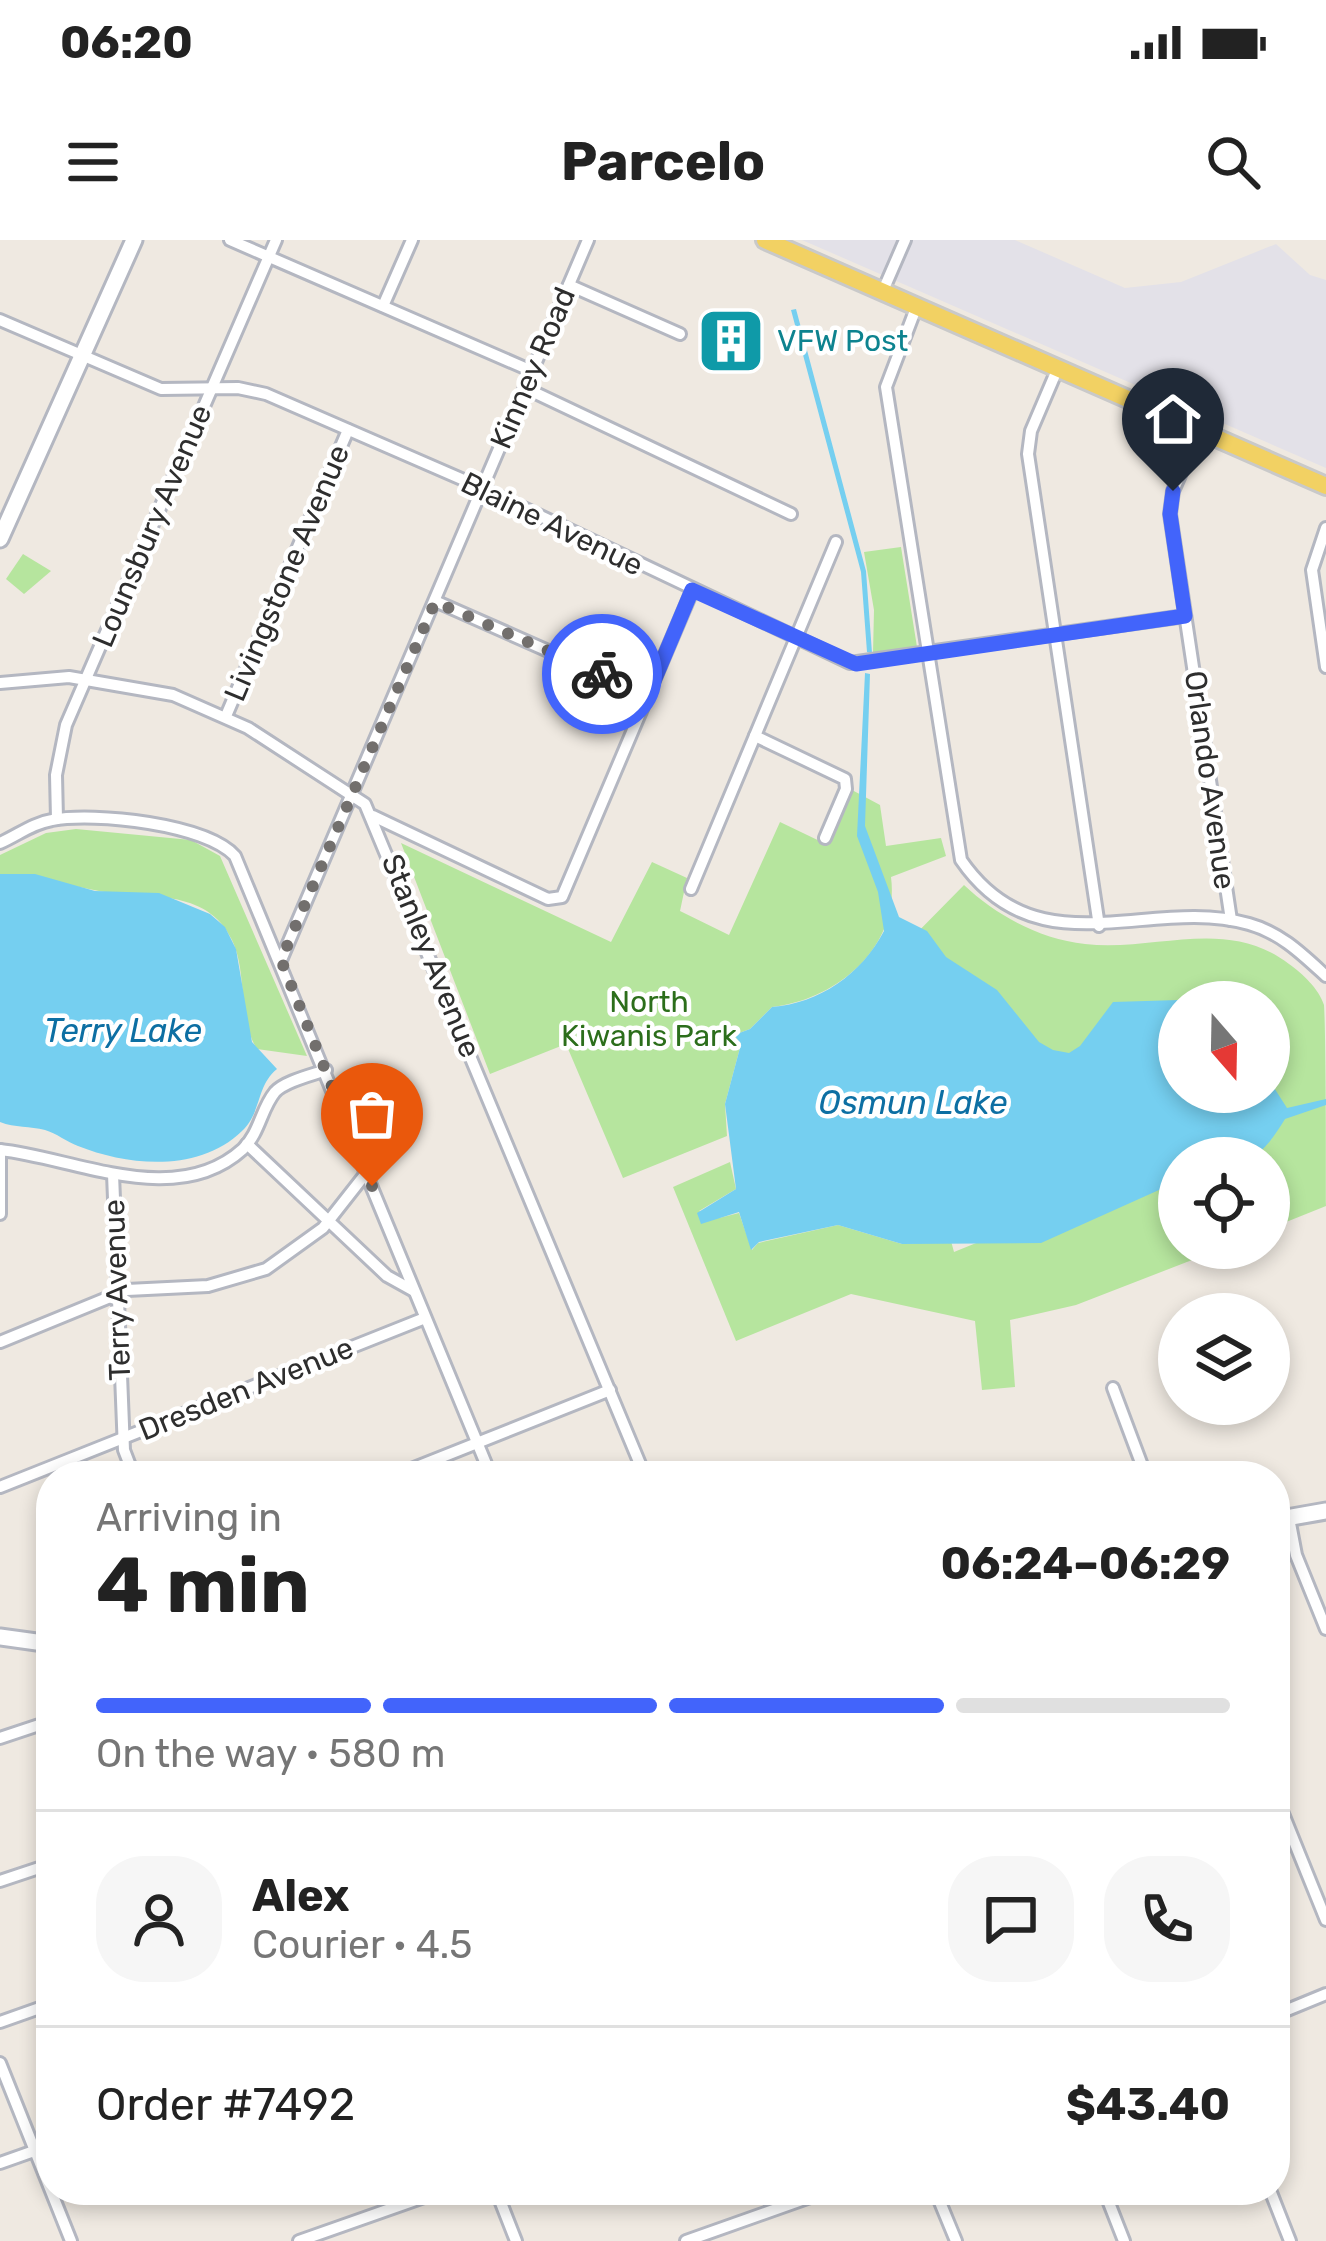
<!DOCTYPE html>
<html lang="en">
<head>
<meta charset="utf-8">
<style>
	body { margin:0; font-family:Rubik,sans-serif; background:#f6f6f6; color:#222; height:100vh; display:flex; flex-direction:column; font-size:45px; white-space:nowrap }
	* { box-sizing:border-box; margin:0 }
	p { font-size:39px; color:#767676 }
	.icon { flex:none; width:66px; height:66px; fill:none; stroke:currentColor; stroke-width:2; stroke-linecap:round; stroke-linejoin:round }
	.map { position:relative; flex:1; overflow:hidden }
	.details { position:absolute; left:36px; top:1221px; width:1254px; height:744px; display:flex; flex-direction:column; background:#fff; border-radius:48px; box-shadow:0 6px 18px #0003 }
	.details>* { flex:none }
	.needle { width:78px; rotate:160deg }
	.tools { position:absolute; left:1158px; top:741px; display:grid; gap:24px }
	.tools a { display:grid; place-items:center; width:132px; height:132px; border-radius:50%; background:#fff; box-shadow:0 6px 18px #0003; font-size:60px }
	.pin { position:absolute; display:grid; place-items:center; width:102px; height:102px; color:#fff; margin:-123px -51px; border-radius:50% 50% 50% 0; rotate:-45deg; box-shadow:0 0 12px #0007 }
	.pin .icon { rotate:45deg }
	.courier { position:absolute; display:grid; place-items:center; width:120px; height:120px; margin:-60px; border:9px solid #4264fb; border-radius:50%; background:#fff; color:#222; box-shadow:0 3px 15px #0007 }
	.overview em { font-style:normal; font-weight:700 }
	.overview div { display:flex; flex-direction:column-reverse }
	.overview { display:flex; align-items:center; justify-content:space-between; height:204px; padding:0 60px }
	h1 { font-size:78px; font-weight:700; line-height:90px }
	.bar { display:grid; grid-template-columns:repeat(4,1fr); gap:18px 12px; align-content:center; height:144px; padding:0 60px }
	.bar i { height:15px; border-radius:9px; background:#e0e0e0 }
	.bar .selected { background:#4264fb }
	.bar p { grid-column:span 4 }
	.line { display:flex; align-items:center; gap:30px; padding:0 60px; border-top:3px solid #e0e0e0 }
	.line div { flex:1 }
	.round { display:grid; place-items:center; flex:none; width:126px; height:126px; border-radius:48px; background:#f6f6f6 }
	.status { display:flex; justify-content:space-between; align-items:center; height:84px; padding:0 60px; background:#fff; direction:ltr }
	.status svg { height:33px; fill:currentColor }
	header { display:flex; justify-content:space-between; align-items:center; height:156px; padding:0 60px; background:#fff; font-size:54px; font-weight:700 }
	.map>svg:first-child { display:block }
	.industrial { fill:#e3e1e8 }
	.green { fill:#b6e59e }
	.water { fill:#75cff0 }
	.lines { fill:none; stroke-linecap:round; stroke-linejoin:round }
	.street-casing { stroke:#b4b7c1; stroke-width:16 }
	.secondary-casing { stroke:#b4b7c1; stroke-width:21 }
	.primary-casing { stroke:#c9c9c9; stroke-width:22 }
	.street { stroke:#fff; stroke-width:10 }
	.secondary { stroke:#fff; stroke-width:15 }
	.primary { stroke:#f2d163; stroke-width:16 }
	.done { stroke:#726f6d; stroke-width:12; stroke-dasharray:0 21.6 }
	.route { stroke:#4264fb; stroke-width:15 }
	.labels { text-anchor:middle; stroke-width:9; stroke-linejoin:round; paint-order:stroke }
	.culture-label { font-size:30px; fill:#0d838f; stroke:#fff; text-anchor:start }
	.street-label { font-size:30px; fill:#2e2e2e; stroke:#fff }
	.park-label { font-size:30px; fill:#2c6e1b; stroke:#fff }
	.water-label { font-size:33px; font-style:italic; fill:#0d6fa3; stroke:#fff }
</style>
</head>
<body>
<div class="status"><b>06:20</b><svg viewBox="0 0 49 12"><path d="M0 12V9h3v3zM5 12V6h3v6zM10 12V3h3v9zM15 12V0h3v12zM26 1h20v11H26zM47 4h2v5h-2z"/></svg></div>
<header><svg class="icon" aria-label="menu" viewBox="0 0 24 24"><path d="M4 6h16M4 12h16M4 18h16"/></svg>Parcelo<svg class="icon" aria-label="search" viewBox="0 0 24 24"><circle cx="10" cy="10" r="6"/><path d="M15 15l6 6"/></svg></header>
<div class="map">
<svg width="1326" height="2001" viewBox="0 0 1326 2001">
	<rect width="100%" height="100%" fill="#efe9e1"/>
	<path class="industrial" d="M802 0H1015L1125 48 1181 42 1276 4 1310 35 1326 40V228Z"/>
	<g class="green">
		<path d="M901 307 917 407 873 413 874 370 864 312Z"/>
		<path d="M23 314 51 331 24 354 6 339Z"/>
		<path d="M852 550 880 565 886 606 941 598 946 616 891 637C900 707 837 760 772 767L750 789 734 795 741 804 725 864 727 896 623 938 566 804 490 834 401 603 611 702 652 622 687 638 680 671 729 695 780 582 828 605Z"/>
		<path d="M76 589 191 600 220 616 307 816 257 809C237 777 248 734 232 700 207 647 144 659 99 651 65 645 34 635 0 634V615L46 593Z"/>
		<path d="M964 645C997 676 1040 699 1085 704 1156 712 1226 676 1289 724 1302 733 1319 749 1324 765 1326 797 1326 924 1326 966L1269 989V918H1186L1269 852V762H1179L1049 879 902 708Z"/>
		<path d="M1179 921V1008H1223L1076 1065 1010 1080 1015 1147 982 1150 975 1081 851 1054 736 1101 673 947 730 922 736 949 699 971 719 978 739 973 752 1010 758 1003 838 985 902 1004 951 1001 954 1012Z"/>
	</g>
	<g class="water">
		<path d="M796 69 866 331 872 413 867 412 861 332 791 70Z"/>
		<path d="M865 433 870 434 865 586 899 677 927 691 946 717 997 750 1039 802 1053 810 1069 813 1080 806 1113 762 1211 759 1223 762H1179V852H1269V840L1287 868 1326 859V865L1285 879C1251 935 1243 918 1179 918V941L1041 1003 902 1004 838 985 759 1002 751 1010 739 972 701 984 697 973 736 949 725 864 741 804 734 795 750 789 772 767C819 763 861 735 884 691L878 652 857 596Z"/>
		<path d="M0 634H35L95 651 159 653 210 674 225 687 236 709 252 802 277 829C256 846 262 872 242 891 199 933 128 926 78 906 67 902 56 893 45 890 30 886 15 888 0 882Z"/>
	</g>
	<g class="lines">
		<g class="street-casing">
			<g id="street">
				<path d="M230 0 532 131"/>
				<path d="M569 45 680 94"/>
				<path d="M882 53 905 0"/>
				<path d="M383 66 412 0"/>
				<path d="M916 68 886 147 961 620C1038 732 1150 655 1249 684 1281 693 1302 714 1326 736"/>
				<path d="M0 80 161 149 238 148 266 154 473 244 850 423 1185 376"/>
				<path d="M1057 130 1031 191 1028 214 1099 686"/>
				<path d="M525 148 791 274"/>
				<path d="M1199 192 1173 251 1170 274 1231 680"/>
				<path d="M1326 288 1312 330 1326 427"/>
				<path d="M435 361 648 455"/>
				<path d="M0 443 69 437 173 455 248 488 365 564 645 1236"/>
				<path d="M226 476 348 190"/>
				<path d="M755 496 845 539 846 549 825 598"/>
				<path d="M373 576 548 659 562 657 692 351"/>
				<path d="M57 579 56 535 66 485 276 0"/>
				<path d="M0 603C18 595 33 583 52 580 95 572 206 584 235 616L491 1236"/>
				<path d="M691 649 836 302"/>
				<path d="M281 720 588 0"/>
				<path d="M247 904 387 1036 414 1051"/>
				<path d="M0 910C75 918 176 970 243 909 260 892 261 869 275 852 285 841 312 835 326 830"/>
				<path d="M113 934 124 1210 134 1236"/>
				<path d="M0 974V910"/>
				<path d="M0 1102 127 1050 208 1046 266 1029 323 988 367 932"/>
				<path d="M1113 1148 1146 1236"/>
				<path d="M394 1236 610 1150"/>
				<path d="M0 1247 425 1078"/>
				<path d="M1289 1278 1296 1315 1326 1389"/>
				<path d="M0 1498 51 1481"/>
				<path d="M1275 1554 1326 1680"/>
				<path d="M0 1641 51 1624"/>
				<path d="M1275 1775 1326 1754"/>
				<path d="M0 1782 51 1764"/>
				<path d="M0 1823 71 2001"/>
				<path d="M0 1923 51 1905"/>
				<path d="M496 1950 516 2001"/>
				<path d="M935 1950 956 2001"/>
				<path d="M1104 1950 1124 2001"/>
				<path d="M1270 1950 1290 2001"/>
				<path d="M299 2001 444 1950"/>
				<path d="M686 2001 830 1950"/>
			</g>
		</g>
		<g class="secondary-casing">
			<g id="secondary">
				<path d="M0 299 134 0"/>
				<path d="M1275 1280 1326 1271"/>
				<path d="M0 1397 51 1404"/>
			</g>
		</g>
		<g class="primary-casing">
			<path id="primary" d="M765 0 1326 246"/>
		</g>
		<use href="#street" class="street"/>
		<use href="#secondary" class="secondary"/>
		<use href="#primary" class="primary"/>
	</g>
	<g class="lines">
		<path class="done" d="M372 946 281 720 435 362 602 434"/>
		<path class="route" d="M602 434 648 455 692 350 856 424 1185 376 1170 274 1173 251"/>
	</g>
	<defs>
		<g id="building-square" transform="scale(3.45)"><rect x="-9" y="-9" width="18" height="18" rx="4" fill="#0f9aa8" stroke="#fff"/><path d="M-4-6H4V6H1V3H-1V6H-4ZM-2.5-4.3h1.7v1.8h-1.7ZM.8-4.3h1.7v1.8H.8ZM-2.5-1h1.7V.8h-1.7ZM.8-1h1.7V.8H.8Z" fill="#fff"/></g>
	</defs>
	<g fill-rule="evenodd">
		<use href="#building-square" x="731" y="101"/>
	</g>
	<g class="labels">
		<g class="culture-label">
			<text x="777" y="111">VFW Post</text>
		</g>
		<g class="street-label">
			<text transform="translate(533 128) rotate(-67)" y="10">Kinney Road</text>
			<text transform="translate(552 284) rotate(26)" y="10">Blaine Avenue</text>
			<text transform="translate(152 286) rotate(-67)" y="10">Lounsbury Avenue</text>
			<text transform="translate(287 333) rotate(-67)" y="10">Livingstone Avenue</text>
			<text transform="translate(1210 540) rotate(82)" y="10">Orlando Avenue</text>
			<text transform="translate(431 716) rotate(68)" y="10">Stanley Avenue</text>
			<text transform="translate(117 1050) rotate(-92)" y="10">Terry Avenue</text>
			<text transform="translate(246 1149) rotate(-22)" y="10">Dresden Avenue</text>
		</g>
		<g class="park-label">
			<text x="649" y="772">North<tspan x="649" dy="34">Kiwanis Park</tspan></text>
		</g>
		<g class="water-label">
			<text x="123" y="802">Terry Lake</text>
			<text x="913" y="874">Osmun Lake</text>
		</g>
	</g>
</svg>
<div class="tools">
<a><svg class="needle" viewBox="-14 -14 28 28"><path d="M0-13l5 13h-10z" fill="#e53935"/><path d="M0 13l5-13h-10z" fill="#767676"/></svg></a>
<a><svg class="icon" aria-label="locate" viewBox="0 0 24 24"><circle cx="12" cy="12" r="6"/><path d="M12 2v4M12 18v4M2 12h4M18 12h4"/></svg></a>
<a><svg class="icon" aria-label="layers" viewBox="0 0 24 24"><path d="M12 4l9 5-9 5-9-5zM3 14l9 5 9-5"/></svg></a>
</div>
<div class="pin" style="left:372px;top:946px;background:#ea580c"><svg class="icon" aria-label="bag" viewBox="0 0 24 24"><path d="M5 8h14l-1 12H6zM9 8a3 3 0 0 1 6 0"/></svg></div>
<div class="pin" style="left:1173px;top:251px;background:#1f2937"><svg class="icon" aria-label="home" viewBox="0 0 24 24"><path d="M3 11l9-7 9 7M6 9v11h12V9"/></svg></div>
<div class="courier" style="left:602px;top:434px"><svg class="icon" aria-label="bike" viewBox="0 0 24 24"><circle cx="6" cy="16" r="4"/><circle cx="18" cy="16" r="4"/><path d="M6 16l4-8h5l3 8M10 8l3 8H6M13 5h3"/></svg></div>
<section class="details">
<div class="overview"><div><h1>4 min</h1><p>Arriving in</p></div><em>06:24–06:29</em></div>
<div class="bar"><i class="selected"></i><i class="selected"></i><i class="selected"></i><i></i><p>On the way · 580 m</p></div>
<div class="line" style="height:216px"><a class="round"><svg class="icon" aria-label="person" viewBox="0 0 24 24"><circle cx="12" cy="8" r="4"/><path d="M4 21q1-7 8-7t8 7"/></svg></a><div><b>Alex</b><p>Courier · 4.5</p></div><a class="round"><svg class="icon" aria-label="chat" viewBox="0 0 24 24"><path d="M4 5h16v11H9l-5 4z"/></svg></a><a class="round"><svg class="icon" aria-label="phone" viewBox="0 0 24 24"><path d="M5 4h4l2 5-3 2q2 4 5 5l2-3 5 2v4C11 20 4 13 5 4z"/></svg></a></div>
<div class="line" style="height:156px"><div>Order #7492</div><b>$43.40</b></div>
</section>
</div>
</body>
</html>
